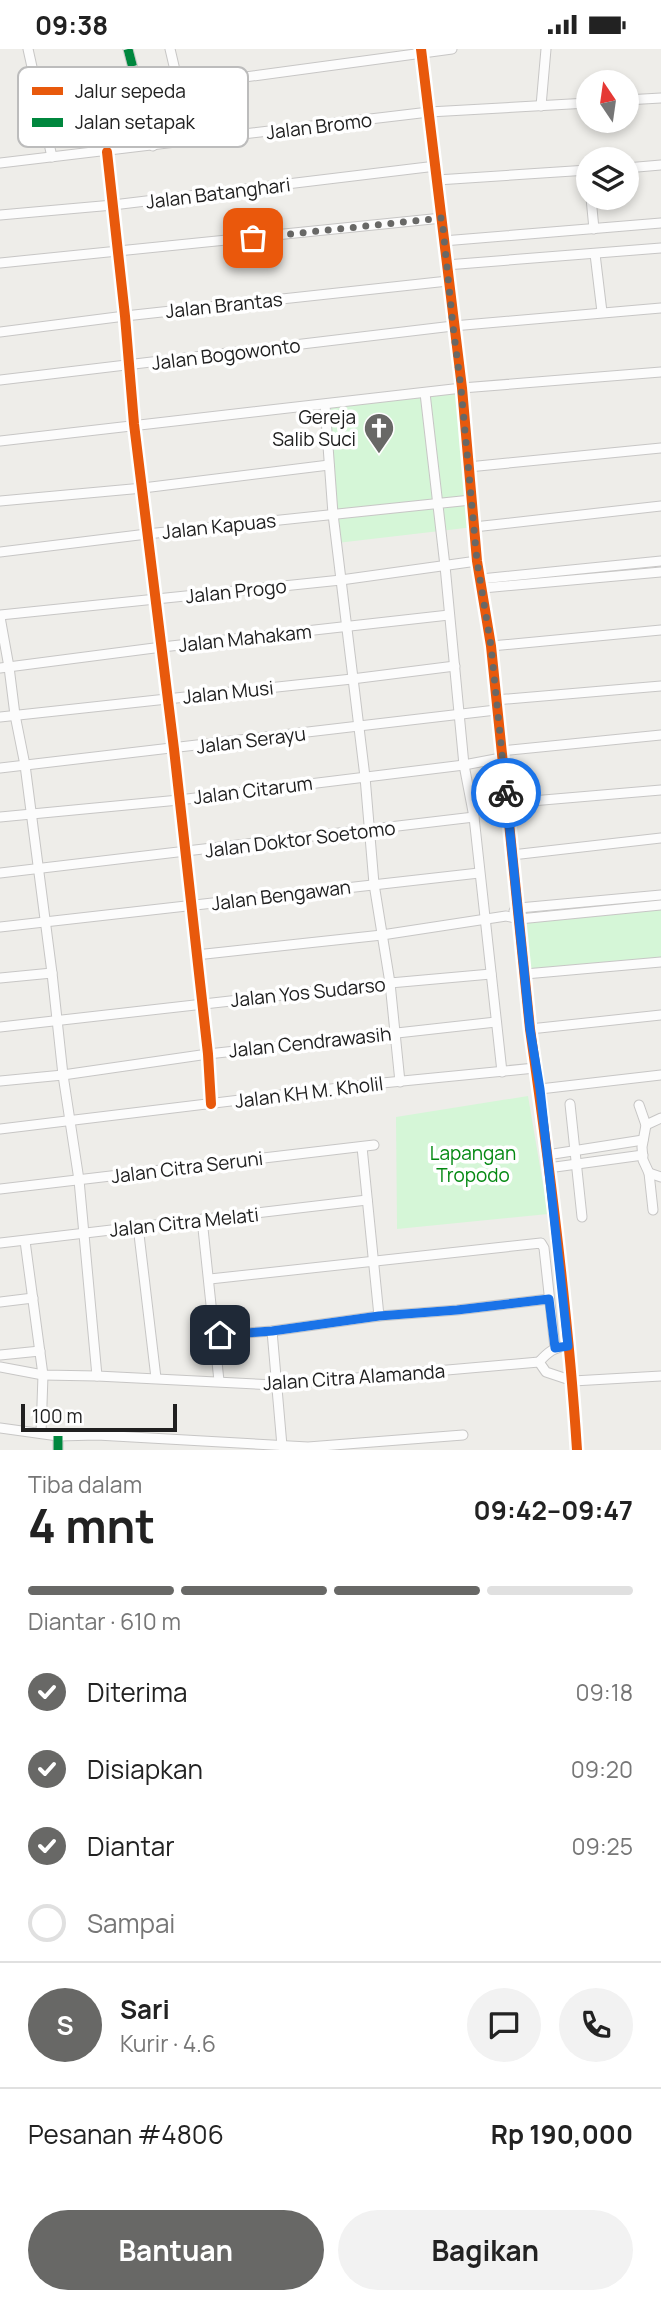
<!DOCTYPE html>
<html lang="id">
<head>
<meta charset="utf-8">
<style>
	body { margin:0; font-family:Manrope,sans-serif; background:#f2f2f2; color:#222; height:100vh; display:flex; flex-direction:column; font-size:26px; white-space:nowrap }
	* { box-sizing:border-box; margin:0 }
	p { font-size:23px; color:#767676 }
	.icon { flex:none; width:38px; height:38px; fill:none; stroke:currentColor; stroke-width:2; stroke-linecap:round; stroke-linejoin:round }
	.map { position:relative; height:1401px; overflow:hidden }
	.sheet { display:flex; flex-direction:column; background:#fff; flex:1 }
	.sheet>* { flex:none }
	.needle { width:46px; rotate:347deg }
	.controls { position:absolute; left:576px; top:21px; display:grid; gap:14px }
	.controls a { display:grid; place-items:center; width:63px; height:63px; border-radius:50%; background:#fff; box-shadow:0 4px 10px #0003; font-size:35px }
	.scale { position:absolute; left:21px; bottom:18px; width:156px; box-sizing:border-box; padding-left:7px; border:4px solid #202020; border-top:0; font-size:19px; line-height:24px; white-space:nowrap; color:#202020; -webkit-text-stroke:5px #fff; paint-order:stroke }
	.pin { position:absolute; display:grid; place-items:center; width:60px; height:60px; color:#fff; margin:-30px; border-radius:14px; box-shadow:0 4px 10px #0006 }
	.courier { position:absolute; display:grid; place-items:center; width:70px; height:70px; margin:-35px; border:5px solid #1a73e8; border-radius:50%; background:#fff; color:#222; box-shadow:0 2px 9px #0007 }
	.overview em { font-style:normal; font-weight:700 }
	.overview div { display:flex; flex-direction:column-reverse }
	.overview { display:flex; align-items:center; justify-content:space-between; height:119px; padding:0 28px }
	h1 { font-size:46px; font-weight:700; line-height:52px }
	.bar { display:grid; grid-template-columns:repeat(4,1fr); gap:10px 7px; align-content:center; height:84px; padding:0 28px }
	.bar i { height:9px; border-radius:5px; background:#e0e0e0 }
	.bar .selected { background:#686866 }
	.bar p { grid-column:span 4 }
	.line { display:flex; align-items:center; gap:18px; padding:0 28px; border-top:2px solid #e0e0e0 }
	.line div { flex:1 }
	.round { display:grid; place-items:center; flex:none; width:74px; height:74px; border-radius:37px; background:#f2f2f2 }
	ol { padding:0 28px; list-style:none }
	li { display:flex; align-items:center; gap:21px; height:77px }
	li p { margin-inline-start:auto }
	li .icon { padding:7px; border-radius:50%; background:#686866; color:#fff; stroke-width:4 }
	li:last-child { color:#767676 }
	li i { width:38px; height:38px; border:4px solid #e0e0e0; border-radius:50% }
	.cta { display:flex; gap:14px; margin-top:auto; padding:14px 28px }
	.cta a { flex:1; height:80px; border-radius:42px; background:#686866; color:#fff; font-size:28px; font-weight:700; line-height:80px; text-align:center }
	.cta a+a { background:#f2f2f2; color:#222 }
	.status { display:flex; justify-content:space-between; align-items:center; height:49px; padding:0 35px; background:#fff; direction:ltr }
	.status svg { height:19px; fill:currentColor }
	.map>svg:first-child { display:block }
	.park { fill:#d5f6d7 }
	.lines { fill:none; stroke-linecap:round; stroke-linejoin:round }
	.street-casing { stroke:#c7c6c5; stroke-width:11 }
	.street { stroke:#fcfcfc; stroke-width:9 }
	.quiet { stroke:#00873e; stroke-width:9; stroke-dasharray:18 9; stroke-linecap:butt }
	.cycleway-casing { stroke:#fff; stroke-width:15 }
	.cycleway { stroke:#e8590c; stroke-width:10 }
	.done { stroke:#686866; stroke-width:7; stroke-dasharray:0 12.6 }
	.route { stroke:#1a73e8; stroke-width:9 }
	.labels { text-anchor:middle; stroke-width:7; stroke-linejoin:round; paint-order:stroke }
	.street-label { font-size:19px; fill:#202020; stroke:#fff }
	.poi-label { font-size:19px; fill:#202020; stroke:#fff; text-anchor:end }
	.park-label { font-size:19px; fill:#048912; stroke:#fff }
	.key { fill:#fff; stroke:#bcbcbc; stroke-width:2 }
	.key-label { font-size:19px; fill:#202020 }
</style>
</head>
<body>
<div class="status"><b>09:38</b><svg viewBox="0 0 49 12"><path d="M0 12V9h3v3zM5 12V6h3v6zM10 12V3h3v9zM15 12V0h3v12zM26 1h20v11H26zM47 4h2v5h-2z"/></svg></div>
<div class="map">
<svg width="661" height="1401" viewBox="0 0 661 1401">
	<rect width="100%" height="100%" fill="#eeede9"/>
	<g class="park">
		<path d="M462 339 474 478 337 494 325 356Z"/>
		<path d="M661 856V913L525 925 519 870Z"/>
		<path d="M528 1047 548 1165 397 1180 396 1068Z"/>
	</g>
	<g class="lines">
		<g class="street-casing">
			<g id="street">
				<path d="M28 0 52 108"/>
				<path d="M128 0 153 97"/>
				<path d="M170 0 192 93"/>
				<path d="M421 0 462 339 477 512 491 597 530 980C550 1119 568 1261 577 1401"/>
				<path d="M179 37 452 0"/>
				<path d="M626 51 661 49"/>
				<path d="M541 57 546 0"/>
				<path d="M107 103 125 267 134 375 174 700 208 1005 211 1055"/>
				<path d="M0 114 429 63 588 54"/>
				<path d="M626 119 661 116"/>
				<path d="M437 131 588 121"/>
				<path d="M591 149 594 180"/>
				<path d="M0 166 113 156 436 117"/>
				<path d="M443 192 661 174"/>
				<path d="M595 205 602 263"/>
				<path d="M0 214 442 169"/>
				<path d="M446 216 661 199"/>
				<path d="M0 283 125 267 448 232"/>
				<path d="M0 331 453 277 661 259"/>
				<path d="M425 344 445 517 464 716 474 768 502 1023"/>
				<path d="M325 356 333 465 365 728 374 835 390 934 400 1033"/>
				<path d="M0 392 462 339 661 323"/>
				<path d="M468 418 661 399"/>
				<path d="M0 452 143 439 329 416"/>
				<path d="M474 478 661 457"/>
				<path d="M0 503 147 485 471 451"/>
				<path d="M481 530 661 512"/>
				<path d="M483 539 661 523"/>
				<path d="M0 566 341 531 477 512"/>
				<path d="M0 568 9 618 15 666 25 716 52 924 63 1026 79 1131 97 1327"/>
				<path d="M491 597 661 581"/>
				<path d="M0 619 162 598 449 566"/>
				<path d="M495 651 661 637"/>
				<path d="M0 668 352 630 455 617"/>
				<path d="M501 702 661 686"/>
				<path d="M0 719 496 661"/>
				<path d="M507 754 661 741"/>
				<path d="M0 768 179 751 464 716 501 709"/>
				<path d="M512 806 661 789"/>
				<path d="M0 824 474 768"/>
				<path d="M514 862 519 859 661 846"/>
				<path d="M0 878 479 824"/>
				<path d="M196 906 382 886 506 867 519 870 661 856"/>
				<path d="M525 925 661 913"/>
				<path d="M0 929 52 924"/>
				<path d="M0 978 390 934 491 925"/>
				<path d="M530 980 661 966"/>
				<path d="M0 1032 63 1026 208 1005 496 973"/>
				<path d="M540 1040 661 1026"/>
				<path d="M570 1055 582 1168"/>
				<path d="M639 1056 646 1076 642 1098 643 1111 649 1124 653 1161"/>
				<path d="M646 1076 661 1069"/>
				<path d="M0 1080 372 1035 535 1019"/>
				<path d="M362 1098 379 1267"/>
				<path d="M547 1106 643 1091"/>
				<path d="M548 1119 643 1106"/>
				<path d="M649 1124 661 1128"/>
				<path d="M0 1140 374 1096"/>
				<path d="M202 1170 219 1332"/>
				<path d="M138 1177 156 1329"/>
				<path d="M25 1192 43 1326 41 1384"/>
				<path d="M0 1194 367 1151"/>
				<path d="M210 1230 541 1194 544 1199 555 1299"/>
				<path d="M0 1253 33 1249"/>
				<path d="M272 1282 282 1397"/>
				<path d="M216 1286 272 1282 379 1267 457 1261 549 1250"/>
				<path d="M0 1306 40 1302"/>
				<path d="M539 1313 546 1323 573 1332 661 1327"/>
				<path d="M539 1313C548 1303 554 1298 568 1297"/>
				<path d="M0 1318 43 1326 97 1327 276 1336 539 1313"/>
				<path d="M0 1379 58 1387 97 1386 308 1398 463 1386"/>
				<path d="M58 1401V1387"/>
			</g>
		</g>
		<use href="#street" class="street"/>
		<g class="quiet">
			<path d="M128 0 153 97"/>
			<path d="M58 1401V1387"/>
		</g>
		<g class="cycleway-casing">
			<g id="cycleway">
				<path d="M421 0 462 339 477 512 491 597 530 980C550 1119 568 1261 577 1401"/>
				<path d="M107 103 125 267 134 375 174 700 208 1005 211 1055"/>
			</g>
		</g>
		<use href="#cycleway" class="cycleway"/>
	</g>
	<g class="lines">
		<path class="done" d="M253 189 442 169 453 277 461 339 477 512 491 597 506 744"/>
		<path class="route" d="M220 1286 272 1282 379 1267 457 1261 549 1250 555 1299 568 1297 540 1040 530 980 506 744"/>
	</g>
	<defs>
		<g id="church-pin" transform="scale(1.575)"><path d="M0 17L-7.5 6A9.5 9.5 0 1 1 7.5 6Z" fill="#686866" stroke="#fff"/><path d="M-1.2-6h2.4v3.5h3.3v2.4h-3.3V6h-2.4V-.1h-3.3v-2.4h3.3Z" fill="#fff"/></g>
	</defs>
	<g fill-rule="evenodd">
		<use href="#church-pin" x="379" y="379"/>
	</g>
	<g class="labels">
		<g class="street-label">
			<text transform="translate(319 77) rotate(-7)" y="7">Jalan Bromo</text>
			<text transform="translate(218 144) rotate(-7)" y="7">Jalan Batanghari</text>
			<text transform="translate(224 256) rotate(-6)" y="7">Jalan Brantas</text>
			<text transform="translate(226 305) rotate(-7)" y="7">Jalan Bogowonto</text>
			<text transform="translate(219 477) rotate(-6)" y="7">Jalan Kapuas</text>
			<text transform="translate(236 542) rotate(-6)" y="7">Jalan Progo</text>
			<text transform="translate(245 589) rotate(-6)" y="7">Jalan Mahakam</text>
			<text transform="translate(228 643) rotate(-6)" y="7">Jalan Musi</text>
			<text transform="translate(251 691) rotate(-7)" y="7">Jalan Serayu</text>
			<text transform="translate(253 741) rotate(-7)" y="7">Jalan Citarum</text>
			<text transform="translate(300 790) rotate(-7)" y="7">Jalan Doktor Soetomo</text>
			<text transform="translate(281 846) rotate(-7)" y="7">Jalan Bengawan</text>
			<text transform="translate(308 943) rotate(-6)" y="7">Jalan Yos Sudarso</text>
			<text transform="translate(310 993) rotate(-6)" y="7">Jalan Cendrawasih</text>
			<text transform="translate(309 1043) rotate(-7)" y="7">Jalan KH M. Kholil</text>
			<text transform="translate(187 1118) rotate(-7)" y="7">Jalan Citra Seruni</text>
			<text transform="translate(184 1173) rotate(-6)" y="7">Jalan Citra Melati</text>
			<text transform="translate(354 1328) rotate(-4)" y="7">Jalan Citra Alamanda</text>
		</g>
		<g class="poi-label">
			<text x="356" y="375">Gereja<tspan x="356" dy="22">Salib Suci</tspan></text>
		</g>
		<g class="park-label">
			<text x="473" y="1111">Lapangan<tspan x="473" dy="22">Tropodo</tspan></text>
		</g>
	</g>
	<rect x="18" y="18" width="230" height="80" rx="10" class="key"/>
	<rect x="32" y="38" width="31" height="8" fill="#e8590c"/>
	<rect x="32" y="69" width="31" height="9" fill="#00873e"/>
	<g class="key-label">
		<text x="75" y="49">Jalur sepeda</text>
		<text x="75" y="80">Jalan setapak</text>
	</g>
</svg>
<div class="controls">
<a><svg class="needle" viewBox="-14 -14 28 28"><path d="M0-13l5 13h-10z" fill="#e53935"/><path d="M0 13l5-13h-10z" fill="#767676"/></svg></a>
<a><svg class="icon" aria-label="layers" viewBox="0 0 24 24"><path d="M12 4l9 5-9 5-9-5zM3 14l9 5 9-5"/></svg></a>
</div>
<div class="scale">100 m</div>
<div class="pin" style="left:253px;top:189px;background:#ea580c"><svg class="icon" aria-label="bag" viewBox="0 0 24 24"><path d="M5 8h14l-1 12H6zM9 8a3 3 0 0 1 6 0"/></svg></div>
<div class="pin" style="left:220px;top:1286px;background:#1f2937"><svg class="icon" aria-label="home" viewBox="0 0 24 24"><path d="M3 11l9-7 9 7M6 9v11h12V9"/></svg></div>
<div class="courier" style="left:506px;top:744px"><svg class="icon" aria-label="bike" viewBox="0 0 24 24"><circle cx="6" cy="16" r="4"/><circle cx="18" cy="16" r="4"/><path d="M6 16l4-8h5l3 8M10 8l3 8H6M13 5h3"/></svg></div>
</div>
<section class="sheet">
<div class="overview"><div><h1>4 mnt</h1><p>Tiba dalam</p></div><em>09:42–09:47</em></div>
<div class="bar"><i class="selected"></i><i class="selected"></i><i class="selected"></i><i></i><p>Diantar · 610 m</p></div>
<ol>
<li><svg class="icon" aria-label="check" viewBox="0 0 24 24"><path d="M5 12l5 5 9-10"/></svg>Diterima<p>09:18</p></li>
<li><svg class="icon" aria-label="check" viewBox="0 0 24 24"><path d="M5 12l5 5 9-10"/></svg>Disiapkan<p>09:20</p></li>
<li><svg class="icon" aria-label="check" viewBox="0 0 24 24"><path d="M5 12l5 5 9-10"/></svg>Diantar<p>09:25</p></li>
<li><i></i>Sampai</li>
</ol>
<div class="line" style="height:126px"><b class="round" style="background:#686866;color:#fff">S</b><div><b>Sari</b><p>Kurir · 4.6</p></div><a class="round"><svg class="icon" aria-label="chat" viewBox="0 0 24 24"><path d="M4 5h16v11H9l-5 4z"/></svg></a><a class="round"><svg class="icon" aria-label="phone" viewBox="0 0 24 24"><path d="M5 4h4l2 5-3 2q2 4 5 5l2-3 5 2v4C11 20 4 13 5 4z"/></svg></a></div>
<div class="line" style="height:91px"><div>Pesanan #4806</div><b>Rp 190,000</b></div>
<div class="cta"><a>Bantuan</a><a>Bagikan</a></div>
</section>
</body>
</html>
